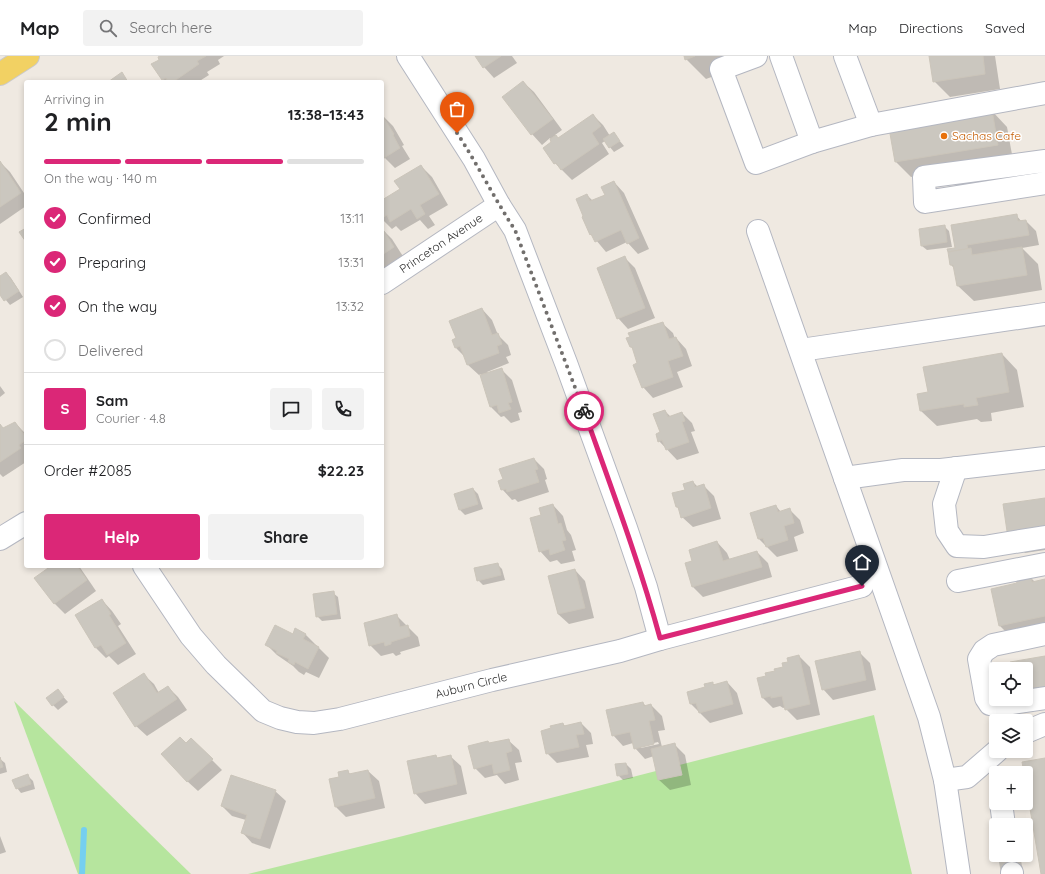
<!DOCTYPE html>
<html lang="en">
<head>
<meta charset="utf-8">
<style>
	body { margin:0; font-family:Quicksand,sans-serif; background:#f2f2f2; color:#202124; height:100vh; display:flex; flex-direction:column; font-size:15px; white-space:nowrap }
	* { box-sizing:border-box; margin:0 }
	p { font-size:13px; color:#757577 }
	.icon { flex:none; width:22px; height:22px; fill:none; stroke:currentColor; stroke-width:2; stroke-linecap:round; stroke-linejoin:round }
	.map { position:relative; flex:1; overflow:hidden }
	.details { position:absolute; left:24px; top:24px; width:360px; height:488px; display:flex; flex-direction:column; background:#fff; border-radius:4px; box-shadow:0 2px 6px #0003 }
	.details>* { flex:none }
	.controls { position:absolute; left:989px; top:606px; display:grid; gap:8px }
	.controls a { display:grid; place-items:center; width:44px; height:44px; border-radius:4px; background:#fff; box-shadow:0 2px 6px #0003; font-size:20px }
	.pin { position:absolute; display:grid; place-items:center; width:34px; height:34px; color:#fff; margin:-41px -17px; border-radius:50% 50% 50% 0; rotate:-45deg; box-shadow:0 0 4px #0007 }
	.pin .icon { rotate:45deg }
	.courier { position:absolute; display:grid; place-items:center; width:40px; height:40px; margin:-20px; border:3px solid #db2777; border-radius:50%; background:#fff; color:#222; box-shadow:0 1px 5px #0007 }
	.head em { font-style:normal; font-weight:700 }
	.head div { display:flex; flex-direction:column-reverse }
	.head { display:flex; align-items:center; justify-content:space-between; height:68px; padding:0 20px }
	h1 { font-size:26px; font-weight:700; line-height:30px }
	.bar { display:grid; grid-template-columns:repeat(4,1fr); gap:6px 4px; align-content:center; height:48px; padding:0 20px }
	.bar i { height:5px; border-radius:3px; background:#e0e0e0 }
	.bar .active { background:#db2777 }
	.bar p { grid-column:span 4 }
	.line { display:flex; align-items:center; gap:10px; padding:0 20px; border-top:1px solid #e0e0e0 }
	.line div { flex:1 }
	.round { display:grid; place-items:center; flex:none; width:42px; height:42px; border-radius:4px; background:#f2f2f2 }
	ol { padding:0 20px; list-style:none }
	li { display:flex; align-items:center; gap:12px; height:44px }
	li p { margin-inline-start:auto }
	li .icon { padding:4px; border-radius:50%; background:#db2777; color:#fff; stroke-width:4 }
	li:last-child { color:#757577 }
	li i { width:22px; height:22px; border:2px solid #e0e0e0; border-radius:50% }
	.action { display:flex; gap:8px; margin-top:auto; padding:8px 20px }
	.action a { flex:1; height:46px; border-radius:4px; background:#db2777; color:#fff; font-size:16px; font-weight:700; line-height:46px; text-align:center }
	.action a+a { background:#f2f2f2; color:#202124 }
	header { display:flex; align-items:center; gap:24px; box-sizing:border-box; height:56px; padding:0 20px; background:#fff; border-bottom:1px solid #e0e0e0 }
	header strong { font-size:19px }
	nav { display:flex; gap:22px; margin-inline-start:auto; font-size:14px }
	.search { width:280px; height:36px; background:#f2f2f2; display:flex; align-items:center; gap:10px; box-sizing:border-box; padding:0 14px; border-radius:4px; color:#757577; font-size:15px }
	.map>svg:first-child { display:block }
	.green { fill:#b6e59e }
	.shadow { fill:#0003; fill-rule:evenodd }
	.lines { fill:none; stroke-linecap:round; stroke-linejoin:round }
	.stream { stroke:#75cff0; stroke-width:6 }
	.building { fill:#cbc7bf; stroke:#cbc5ba }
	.minor-tunnel { stroke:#c8c4bd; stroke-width:22; stroke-dasharray:22 11; stroke-linecap:butt }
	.minor-casing { stroke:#b4b7c1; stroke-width:24 }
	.major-casing { stroke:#c9c9c9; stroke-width:24 }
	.minor { stroke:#fff; stroke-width:22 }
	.major { stroke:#f2d163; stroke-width:22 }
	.done { stroke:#726f6d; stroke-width:4; stroke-dasharray:0 7.2 }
	.route { stroke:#db2777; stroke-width:5 }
	.food-dot { fill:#e8710a; stroke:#fff; stroke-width:1.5 }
	.labels { text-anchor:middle; stroke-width:3; stroke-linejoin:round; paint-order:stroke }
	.food-label { font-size:12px; fill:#c56008; stroke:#fff; text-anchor:start }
	.street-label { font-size:12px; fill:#2e2e2e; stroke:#fff }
</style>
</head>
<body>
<header>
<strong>Map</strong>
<div class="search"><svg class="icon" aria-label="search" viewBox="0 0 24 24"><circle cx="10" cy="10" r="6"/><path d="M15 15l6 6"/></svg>Search here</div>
<nav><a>Map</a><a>Directions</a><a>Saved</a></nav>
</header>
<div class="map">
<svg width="1045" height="818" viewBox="0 0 1045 818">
	<rect width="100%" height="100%" fill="#efe9e1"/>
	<g class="green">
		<path d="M14 645 191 818H78Z"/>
		<path d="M874 659 912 818H248L403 780Z"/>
	</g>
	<g class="shadow">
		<path d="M161 0H224L218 4 220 8 207 16 209 19 198 26H165L153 9 160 4Z"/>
		<path d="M476 0H512L517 7 494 22 484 11Z"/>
		<path d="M685 0H767V1L706 23 686 3Z"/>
		<path d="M930 0H995L1000 33 950 41 934 25Z"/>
		<path d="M523 26 534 36 562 74 555 79 558 83 593 59 603 69 610 80 614 78 624 90 614 96 605 85 602 87 609 98 572 124 555 107 553 86 550 82 542 89 532 78Z"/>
		<path d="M992 55 1007 71 1013 104 911 121 896 106Z"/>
		<path d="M382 59 393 70 404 89 402 90 410 103 395 112 385 102 382 103Z"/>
		<path d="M0 106 10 116 26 140V150L0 168Z"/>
		<path d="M421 110 432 121 448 149 429 160 435 169 428 173 420 164 401 175 396 170 392 173 382 163V145L401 134Z"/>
		<path d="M614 126 624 137 649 193 638 198 627 186 606 196 591 178 587 139 593 145 606 139Z"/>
		<path d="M1016 159 1022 166 1026 165 1036 175 1039 189 1022 192 1038 208 1042 234 974 245 958 230 955 213 951 209 956 193Z"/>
		<path d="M944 170 949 175 952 191 927 194 922 190Z"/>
		<path d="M382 173 392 183 404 202 382 215Z"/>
		<path d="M625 202 635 212 655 262 628 273 618 262Z"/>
		<path d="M6 217 11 222 23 241 10 249 0 237V221Z"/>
		<path d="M482 253 492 264 498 279 508 289 511 299 506 301 509 307 487 316 488 317 501 313 512 324 522 356 518 357 520 364 511 367 504 360 501 361 491 351 481 318 479 319 468 309 465 301 456 292 453 284 458 283Z"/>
		<path d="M662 267 673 277 675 283 676 282 686 293 692 310 677 316 683 331 653 342 643 331 639 308 634 294 631 291Z"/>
		<path d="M1002 298 1017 314 1024 351 991 357 992 365 981 366 977 363 937 370 921 355 929 336Z"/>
		<path d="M0 330 5 337 0 341Z"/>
		<path d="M665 355 671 361 682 357 692 367 695 375 691 376 699 397 677 404 659 385Z"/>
		<path d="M15 367 26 378V406L3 421 0 418V369L4 373Z"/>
		<path d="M534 403 544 413 547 423 545 424 549 436 518 446 515 443 512 444 502 433 504 424Z"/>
		<path d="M693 426 698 431 703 429 714 440 721 463 693 471 682 461 680 454 677 451 686 434Z"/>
		<path d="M473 433 478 438 483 453 465 459 460 454Z"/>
		<path d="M1045 443V494L1025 497 1009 481Z"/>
		<path d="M553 449 563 460 567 474 571 479 576 494 572 495 575 505 561 508 557 504 550 506 540 495 542 459Z"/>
		<path d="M776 450 781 456 789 453 800 464 804 477 794 481 798 495 777 501 759 483Z"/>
		<path d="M717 486 727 497 730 504 757 496 768 507 772 521 703 541 693 531V505Z"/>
		<path d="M497 508 502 513 505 524 483 529 478 524Z"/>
		<path d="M52 510H79L96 535 65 558 54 547Z"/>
		<path d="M575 514 585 525 594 562 569 568 558 558 549 520Z"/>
		<path d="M1031 522 1035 526 1045 524V579L1015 585 999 569 1018 528Z"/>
		<path d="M333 537 338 541 341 563 322 565 317 560Z"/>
		<path d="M102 544 112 555 121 568 118 570 136 598 118 609 109 600 106 602 96 592 76 560Z"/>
		<path d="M397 560 418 581 420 590 400 596 401 598 396 600 393 597 381 600 370 589Z"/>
		<path d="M305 578 329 602 319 622 306 616 304 619 299 616 293 610 277 599 267 589Z"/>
		<path d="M859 596 870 607 876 634 833 644 823 633Z"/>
		<path d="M799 600 810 611 820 659 797 664 786 653V651L783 652 780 650 773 652 762 641 767 621 785 612 789 607Z"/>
		<path d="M143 618 154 628 159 637 168 631 178 641 187 654 147 680 136 670Z"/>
		<path d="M727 626 737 637 743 658 710 667 691 648 712 627 715 629Z"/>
		<path d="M58 635 68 646 58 654 53 649Z"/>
		<path d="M643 647 646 650 651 649 662 660 665 674 658 675 662 691 675 689 685 699 691 729 670 734 659 724 654 700 645 703 635 692 633 687 623 690 613 679ZM658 686 659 688 641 692V690Z"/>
		<path d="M581 667 591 677 593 688 586 689 589 701 557 707 547 697 563 668 565 670Z"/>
		<path d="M191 683 222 714 198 735 187 725 186 688Z"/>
		<path d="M508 684 519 694 522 706 515 707 519 724 505 728 497 719 485 722 475 712 490 688Z"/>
		<path d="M435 700 438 703 450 700 461 710 467 738 425 748 415 737Z"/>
		<path d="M0 703 5 707 7 716 0 718Z"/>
		<path d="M626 708 631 713 633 722 623 724 618 719 616 709Z"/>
		<path d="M347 715 351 719 368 715 379 725 385 752 346 761 336 751 340 721Z"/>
		<path d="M28 720 33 725 35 733 21 737 17 732Z"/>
		<path d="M275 735 286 745 270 793 252 787 242 776 246 764 232 760 222 750Z"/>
		<path d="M0 780 6 796 0 798Z"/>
	</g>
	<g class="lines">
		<path class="stream" d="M82 818 84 774"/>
	</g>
	<g class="building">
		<path d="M160 0H206L197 5 199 8 173 26H168L166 22 162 24 151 8 159 4 158 1Z"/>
		<path d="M475 0H501L483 12Z"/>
		<path d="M684 0H695L685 4Z"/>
		<path d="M929 0H983L985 18 933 26Z"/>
		<path d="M122 16 128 26H108Z"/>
		<path d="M523 25 553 63 531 79 502 41Z"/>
		<path d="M992 54 998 89 895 106 889 72Z"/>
		<path d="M593 58 601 70 592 77 599 88 561 114 556 107 554 108 543 92 551 86 550 83 556 79 558 82Z"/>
		<path d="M382 59 394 78 393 79 400 92 384 102 382 99Z"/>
		<path d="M614 76 620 85 609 92 603 83Z"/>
		<path d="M0 105 21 137 0 151Z"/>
		<path d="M421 109 439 138 420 149 425 158 417 163 411 153 390 166 387 159 382 162V144L400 133 394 125Z"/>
		<path d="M614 125 639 182 627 188 621 174 595 186 591 178 590 179 582 161 583 160 576 143 587 138 590 145 605 139 601 131Z"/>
		<path d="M1017 158 1018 165 1026 164 1029 179 967 189 968 193 948 196 947 193 955 192 951 169Z"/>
		<path d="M945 169 947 186 921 190 919 173Z"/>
		<path d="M26 172V186L19 176Z"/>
		<path d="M382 172 394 191 382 199Z"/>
		<path d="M1022 191 1027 219 957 230 953 209H950L948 196 971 192 972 199Z"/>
		<path d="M625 200 645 252 617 263 597 212Z"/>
		<path d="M6 216 19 235 4 245 0 239V220Z"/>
		<path d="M482 252 492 279 498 277 502 288 497 290 499 297 467 309 460 290 455 292 452 284 456 282 449 265Z"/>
		<path d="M663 266 669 283 676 281 683 300 668 305 673 321 642 332 633 309 637 307 632 291H630L626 282 630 281 628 277Z"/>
		<path d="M1002 297 1009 336 976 342 978 349 964 351V348L920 355 917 338 928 336 923 311Z"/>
		<path d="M502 312 512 346 508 347 511 353 499 357 497 349 490 351 480 319Z"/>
		<path d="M665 354 668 361 682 356 685 365 682 366 689 386 666 394 662 384 658 386 656 378 660 376 653 358Z"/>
		<path d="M15 366 26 381V384L19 389 21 392 0 406V368L3 372Z"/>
		<path d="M534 402 538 413 535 414 539 426 507 436 506 433 501 434 498 425 503 423 499 413Z"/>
		<path d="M693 425 695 431 704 428 711 452 681 462 678 451H676L672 437 685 434 683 428Z"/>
		<path d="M473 432 478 448 459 454 454 438Z"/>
		<path d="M1045 442V476L1008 482 1003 448Z"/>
		<path d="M553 448 558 468 561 467 566 484 562 485 565 494 550 499 549 493 539 496 530 462 541 459 539 452Z"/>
		<path d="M776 449 778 456 790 452 794 467 784 470 788 484 766 491 763 482 758 483 750 457Z"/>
		<path d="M717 485 723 505 757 495 762 511 692 531 685 507 692 505 689 494Z"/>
		<path d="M498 507 501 519 477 525 474 512Z"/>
		<path d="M51 510H77L87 524 54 548 34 522Z"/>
		<path d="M575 513 585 552 558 558 548 520Z"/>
		<path d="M1031 521 1032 526 1045 523V560L999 570 991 533 1017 527 1016 524Z"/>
		<path d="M334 535 337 558 316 561 313 538Z"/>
		<path d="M102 543 111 558 109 559 126 587 107 599 101 589 95 592 75 559Z"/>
		<path d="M397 558 400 571 408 569 410 580 391 586V588L385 590 384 586 369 590 364 567Z"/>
		<path d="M275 569 293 578 295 572 306 578 303 583 319 591 308 613 295 606 294 609 288 606 289 603 276 597 277 595 265 589Z"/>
		<path d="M860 595 866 624 822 634 815 605Z"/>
		<path d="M799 599 810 648 785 654 782 640 771 642V640L762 642 757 622 766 620 765 617 775 615 774 613 783 611 782 607 788 606 787 602Z"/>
		<path d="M1045 600V635L1026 638V613H1011L1010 606Z"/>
		<path d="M144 617 157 637 168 630 177 643 135 671 113 637Z"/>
		<path d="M727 625 733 648 699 657 696 647 690 648 687 636 705 631 704 628 713 626V629Z"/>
		<path d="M58 633 64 641 52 650 46 642Z"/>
		<path d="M643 646 644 650 651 648 655 664 649 665 654 688 634 693 630 676 612 680 606 654Z"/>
		<path d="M581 666 584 678 576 679 579 691 546 698 541 675 551 672 550 670 563 667 564 670Z"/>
		<path d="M180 681 186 687 191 682 213 703 187 726 161 698Z"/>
		<path d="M509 683 512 695 506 697 510 714 494 718 492 708 474 713 468 690 488 685 489 687Z"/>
		<path d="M675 687 682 719 658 724 651 693Z"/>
		<path d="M436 699 437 702 451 699 457 728 414 738 407 705Z"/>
		<path d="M0 701 3 711 0 712Z"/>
		<path d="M1045 702V818H1041L1026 729V717H1024L1022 706Z"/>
		<path d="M626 707 628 718 617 720 615 708Z"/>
		<path d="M348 714 349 718 368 714 375 742 335 751 329 723 339 721 338 716Z"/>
		<path d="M28 718 31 728 16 733 12 724Z"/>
		<path d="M231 719 276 734 260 783 241 777 247 759 221 750Z"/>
	</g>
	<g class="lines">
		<path class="minor-tunnel" d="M1009 799 1012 817"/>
		<g class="minor-casing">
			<g id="minor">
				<path d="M408 0 474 103 499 149 515 174 566 307 626 472 646 531 660 583"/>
				<path d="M756 0 721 13 756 107 812 86"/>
				<path d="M781 0 812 86 871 69 1045 37"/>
				<path d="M845 0 871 69"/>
				<path d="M1045 105 924 121 925 146 1045 127"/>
				<path d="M758 175 929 661 945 724 959 818"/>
				<path id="s1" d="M382 227 499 149"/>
				<path d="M801 294 1045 258"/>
				<path d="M956 412 944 448 947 475 957 490 984 491 1045 481"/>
				<path d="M845 422 903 414H941L1045 402"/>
				<path d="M0 483 26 467"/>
				<path id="s2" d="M144 510 191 580 216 609 263 655 280 662 297 666 314 667 340 663 492 624 620 595 660 583 862 530"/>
				<path d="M958 525 1045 508"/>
				<path d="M1045 578 993 589 984 595 979 603 986 642 990 648 999 649 1045 642"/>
				<path d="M1026 676 1045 668"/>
				<path d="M945 724 967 721 997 695"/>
				<path d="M1001 747 1004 769"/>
				<path d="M1012 817V818"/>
			</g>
		</g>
		<g class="major-casing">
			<path id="major" d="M0 18 28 0"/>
		</g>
		<use href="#minor" class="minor"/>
		<use href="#major" class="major"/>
	</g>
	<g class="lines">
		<path class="done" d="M457 77C478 109 494 142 515 174L584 355"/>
		<path class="route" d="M584 355C611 431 639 505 660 582L862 530"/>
	</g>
	<circle class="food-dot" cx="944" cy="80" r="4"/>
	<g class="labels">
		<g class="food-label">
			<text x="952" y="84">Sachas Cafe</text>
		</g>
		<g class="street-label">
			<text dy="4" stroke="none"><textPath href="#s1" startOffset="71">Princeton Avenue</textPath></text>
			<text dy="4" stroke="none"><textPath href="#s2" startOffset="403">Auburn Circle</textPath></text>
		</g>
	</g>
</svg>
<div class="controls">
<a><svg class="icon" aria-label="locate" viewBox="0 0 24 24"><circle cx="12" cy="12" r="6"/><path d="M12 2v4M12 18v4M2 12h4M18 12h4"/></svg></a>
<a><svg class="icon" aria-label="layers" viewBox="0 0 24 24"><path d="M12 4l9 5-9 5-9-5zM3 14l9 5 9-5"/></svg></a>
<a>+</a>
<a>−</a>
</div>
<div class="pin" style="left:457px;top:77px;background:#ea580c"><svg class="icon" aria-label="bag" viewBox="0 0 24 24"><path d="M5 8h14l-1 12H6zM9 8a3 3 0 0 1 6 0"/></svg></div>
<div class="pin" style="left:862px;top:530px;background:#1f2937"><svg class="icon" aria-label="home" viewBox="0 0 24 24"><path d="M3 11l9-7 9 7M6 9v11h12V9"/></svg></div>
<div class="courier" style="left:584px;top:355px"><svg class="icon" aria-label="bike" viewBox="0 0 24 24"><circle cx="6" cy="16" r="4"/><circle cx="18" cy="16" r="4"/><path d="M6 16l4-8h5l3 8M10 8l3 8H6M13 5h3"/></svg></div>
<section class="details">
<div class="head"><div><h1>2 min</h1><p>Arriving in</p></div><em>13:38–13:43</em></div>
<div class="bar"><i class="active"></i><i class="active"></i><i class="active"></i><i></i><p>On the way · 140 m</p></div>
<ol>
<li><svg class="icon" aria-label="check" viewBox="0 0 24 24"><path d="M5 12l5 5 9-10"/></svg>Confirmed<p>13:11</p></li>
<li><svg class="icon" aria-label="check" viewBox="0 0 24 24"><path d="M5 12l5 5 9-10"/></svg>Preparing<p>13:31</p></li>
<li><svg class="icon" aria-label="check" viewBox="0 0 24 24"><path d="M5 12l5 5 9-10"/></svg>On the way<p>13:32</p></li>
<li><i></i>Delivered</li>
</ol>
<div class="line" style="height:72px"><b class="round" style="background:#db2777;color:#fff">S</b><div><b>Sam</b><p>Courier · 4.8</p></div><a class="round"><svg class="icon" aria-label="chat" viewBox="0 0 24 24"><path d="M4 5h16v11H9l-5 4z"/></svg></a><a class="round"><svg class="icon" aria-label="phone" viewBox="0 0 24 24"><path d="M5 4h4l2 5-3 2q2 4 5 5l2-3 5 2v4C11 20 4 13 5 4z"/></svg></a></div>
<div class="line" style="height:52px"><div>Order #2085</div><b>$22.23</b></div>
<div class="action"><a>Help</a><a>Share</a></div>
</section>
</div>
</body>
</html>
